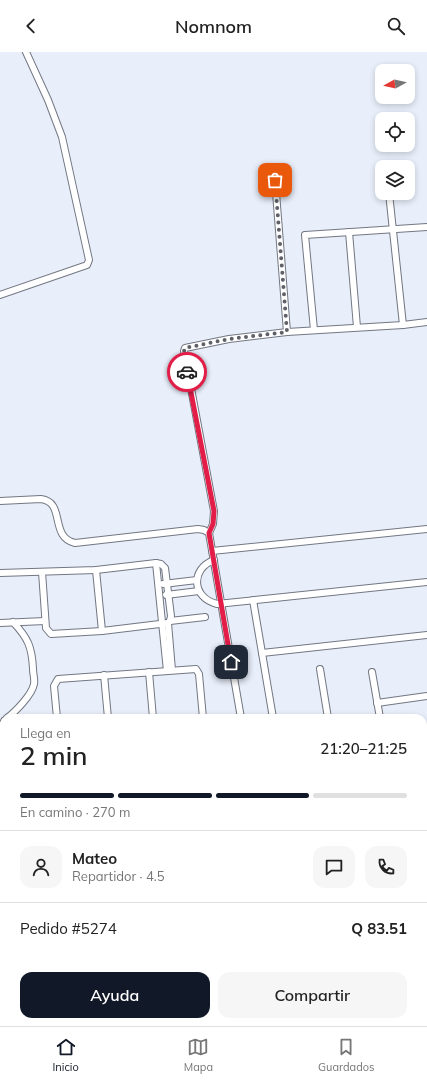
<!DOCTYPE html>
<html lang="es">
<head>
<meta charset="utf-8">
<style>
	body { margin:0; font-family:Mulish,sans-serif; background:#f6f6f6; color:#222; height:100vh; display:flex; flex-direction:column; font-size:15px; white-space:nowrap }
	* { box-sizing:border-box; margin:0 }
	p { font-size:13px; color:#767676 }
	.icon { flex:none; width:22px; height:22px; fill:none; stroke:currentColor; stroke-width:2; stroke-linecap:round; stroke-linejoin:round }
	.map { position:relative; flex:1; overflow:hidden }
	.sheet { position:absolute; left:0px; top:662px; width:427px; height:312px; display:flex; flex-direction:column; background:#fff; border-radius:12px 12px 0 0; box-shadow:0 2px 6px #0003 }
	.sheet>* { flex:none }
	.needle { width:26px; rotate:262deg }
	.tools { position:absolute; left:375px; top:12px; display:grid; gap:8px }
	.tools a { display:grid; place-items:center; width:40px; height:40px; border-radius:8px; background:#fff; box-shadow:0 2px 6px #0003; font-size:20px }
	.pin { position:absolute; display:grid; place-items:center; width:34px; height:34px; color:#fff; margin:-17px; border-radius:8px; box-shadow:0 2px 6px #0006 }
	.courier { position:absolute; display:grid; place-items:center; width:40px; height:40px; margin:-20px; border:3px solid #e11d48; border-radius:50%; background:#fff; color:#222; box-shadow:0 1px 5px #0007 }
	.summary em { font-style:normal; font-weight:600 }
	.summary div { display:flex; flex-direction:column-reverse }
	.summary { display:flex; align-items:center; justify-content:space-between; height:68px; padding:0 20px }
	h1 { font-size:26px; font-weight:600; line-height:30px }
	.bar { display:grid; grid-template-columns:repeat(4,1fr); gap:6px 4px; align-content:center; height:48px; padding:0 20px }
	.bar i { height:5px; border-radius:3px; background:#e0e0e0 }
	.bar .on { background:#111827 }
	.bar p { grid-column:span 4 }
	.line { display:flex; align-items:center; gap:10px; padding:0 20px; border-top:1px solid #e0e0e0 }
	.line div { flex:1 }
	.round { display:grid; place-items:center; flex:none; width:42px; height:42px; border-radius:12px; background:#f6f6f6 }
	.action { display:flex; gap:8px; margin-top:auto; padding:8px 20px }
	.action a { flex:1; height:46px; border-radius:12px; background:#111827; color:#fff; font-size:16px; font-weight:600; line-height:46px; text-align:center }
	.action a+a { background:#f6f6f6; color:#222 }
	header { display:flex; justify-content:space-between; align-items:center; height:52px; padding:0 20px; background:#fff; font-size:18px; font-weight:600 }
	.dock { display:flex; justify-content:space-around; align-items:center; height:56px; border-top:1px solid #e0e0e0; background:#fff; font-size:11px; color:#767676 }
	.dock a { display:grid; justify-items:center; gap:2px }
	.dock .on { color:#111827 }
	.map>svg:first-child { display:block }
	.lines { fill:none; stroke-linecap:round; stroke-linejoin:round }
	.minor-casing { stroke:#727782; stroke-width:8 }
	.minor { stroke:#fff; stroke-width:6 }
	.done { stroke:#5e6168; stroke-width:4; stroke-dasharray:0 7.2 }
	.route { stroke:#e11d48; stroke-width:5 }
</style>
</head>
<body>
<header><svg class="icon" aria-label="back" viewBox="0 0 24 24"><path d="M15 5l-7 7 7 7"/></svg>Nomnom<svg class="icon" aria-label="search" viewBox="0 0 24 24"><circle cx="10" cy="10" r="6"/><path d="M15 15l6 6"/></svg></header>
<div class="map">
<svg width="427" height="974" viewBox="0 0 427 974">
	<rect width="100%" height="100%" fill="#e8eefa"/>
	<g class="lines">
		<g class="minor-casing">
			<g id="minor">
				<path d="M275 128 287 280"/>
				<path d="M389 141 403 273"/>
				<path d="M349 180 357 275"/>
				<path d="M0 243 87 213 89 208 62 85 48 48 26 0"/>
				<path d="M314 278 305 183 427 175"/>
				<path d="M0 449 41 447C66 450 49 485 75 491L198 477 204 478 209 481 241 666"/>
				<path d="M209 481 213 472 214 459 184 299 185 296 229 287 287 280 403 273 427 270"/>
				<path d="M212 499 427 477"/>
				<path d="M214 508C190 517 192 546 217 552L427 530"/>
				<path d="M156 511 167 619"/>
				<path d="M96 518 102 579"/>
				<path d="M42 520 46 576 51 582 102 579 168 571"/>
				<path d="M0 521 96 518 156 511 161 512 165 516 171 564 170 569 168 571 172 618"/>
				<path d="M163 532 197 528"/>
				<path d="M166 543 199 539"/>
				<path d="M253 548 273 666"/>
				<path d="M170 569 205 565"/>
				<path d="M0 571 45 569"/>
				<path d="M262 601 427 583"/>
				<path d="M320 617 328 666"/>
				<path d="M149 620 153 666"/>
				<path d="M372 620 380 666"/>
				<path d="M104 623 108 666"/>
				<path d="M377 651 427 644"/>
				<path d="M7 666C15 660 32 643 34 632 35 628 33 622 33 617 32 595 28 586 13 570"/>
				<path d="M57 666 54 634 58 627 196 617 199 622 203 666"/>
				<path d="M0 677 4 669"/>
				<path d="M423 686H427"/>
				<path d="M423 746 427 745"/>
				<path d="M423 806 427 805"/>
				<path d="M423 899 427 922"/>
				<path d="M0 945H4"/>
				<path d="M423 969 427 962"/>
				<path d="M297 970 298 974"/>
				<path d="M348 970 349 974"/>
			</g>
		</g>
		<use href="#minor" class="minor"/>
	</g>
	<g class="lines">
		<path class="done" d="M187 320 184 299 185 296 229 287 287 280 275 128"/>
		<path class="route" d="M187 320 214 459 213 472 209 481 231 610"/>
	</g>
</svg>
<div class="tools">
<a><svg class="needle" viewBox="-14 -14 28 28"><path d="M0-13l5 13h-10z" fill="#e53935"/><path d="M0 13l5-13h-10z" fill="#767676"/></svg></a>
<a><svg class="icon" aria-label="locate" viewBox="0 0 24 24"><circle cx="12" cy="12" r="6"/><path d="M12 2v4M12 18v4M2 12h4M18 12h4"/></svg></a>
<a><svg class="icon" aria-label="layers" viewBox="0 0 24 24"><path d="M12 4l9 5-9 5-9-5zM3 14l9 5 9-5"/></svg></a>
</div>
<div class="pin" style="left:275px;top:128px;background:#ea580c"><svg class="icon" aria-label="bag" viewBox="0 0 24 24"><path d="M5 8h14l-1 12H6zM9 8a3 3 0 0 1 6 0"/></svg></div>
<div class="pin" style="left:231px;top:610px;background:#1f2937"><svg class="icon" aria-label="home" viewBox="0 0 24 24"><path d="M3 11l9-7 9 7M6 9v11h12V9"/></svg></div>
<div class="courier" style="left:187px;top:320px"><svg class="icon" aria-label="car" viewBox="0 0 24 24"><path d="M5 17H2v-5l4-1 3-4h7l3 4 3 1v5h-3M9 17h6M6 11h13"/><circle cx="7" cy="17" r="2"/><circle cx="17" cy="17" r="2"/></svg></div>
<section class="sheet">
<div class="summary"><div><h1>2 min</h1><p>Llega en</p></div><em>21:20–21:25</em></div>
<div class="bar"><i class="on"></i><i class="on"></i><i class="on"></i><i></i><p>En camino · 270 m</p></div>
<div class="line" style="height:72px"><a class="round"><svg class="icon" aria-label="person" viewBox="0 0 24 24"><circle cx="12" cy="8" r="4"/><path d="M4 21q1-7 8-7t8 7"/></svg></a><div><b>Mateo</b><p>Repartidor · 4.5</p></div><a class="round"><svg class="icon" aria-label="chat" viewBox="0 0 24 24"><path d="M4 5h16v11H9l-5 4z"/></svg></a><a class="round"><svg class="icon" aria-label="phone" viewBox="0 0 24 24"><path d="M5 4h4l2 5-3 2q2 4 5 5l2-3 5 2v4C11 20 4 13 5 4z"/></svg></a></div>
<div class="line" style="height:52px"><div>Pedido #5274</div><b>Q 83.51</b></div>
<div class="action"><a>Ayuda</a><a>Compartir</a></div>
</section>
</div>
<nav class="dock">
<a class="on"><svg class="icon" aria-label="home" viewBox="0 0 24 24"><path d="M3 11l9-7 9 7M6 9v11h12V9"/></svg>Inicio</a>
<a><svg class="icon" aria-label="map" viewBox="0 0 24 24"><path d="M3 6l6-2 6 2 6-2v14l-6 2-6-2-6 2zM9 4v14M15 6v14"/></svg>Mapa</a>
<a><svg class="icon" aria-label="saved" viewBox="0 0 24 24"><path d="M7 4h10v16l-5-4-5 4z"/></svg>Guardados</a>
</nav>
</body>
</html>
